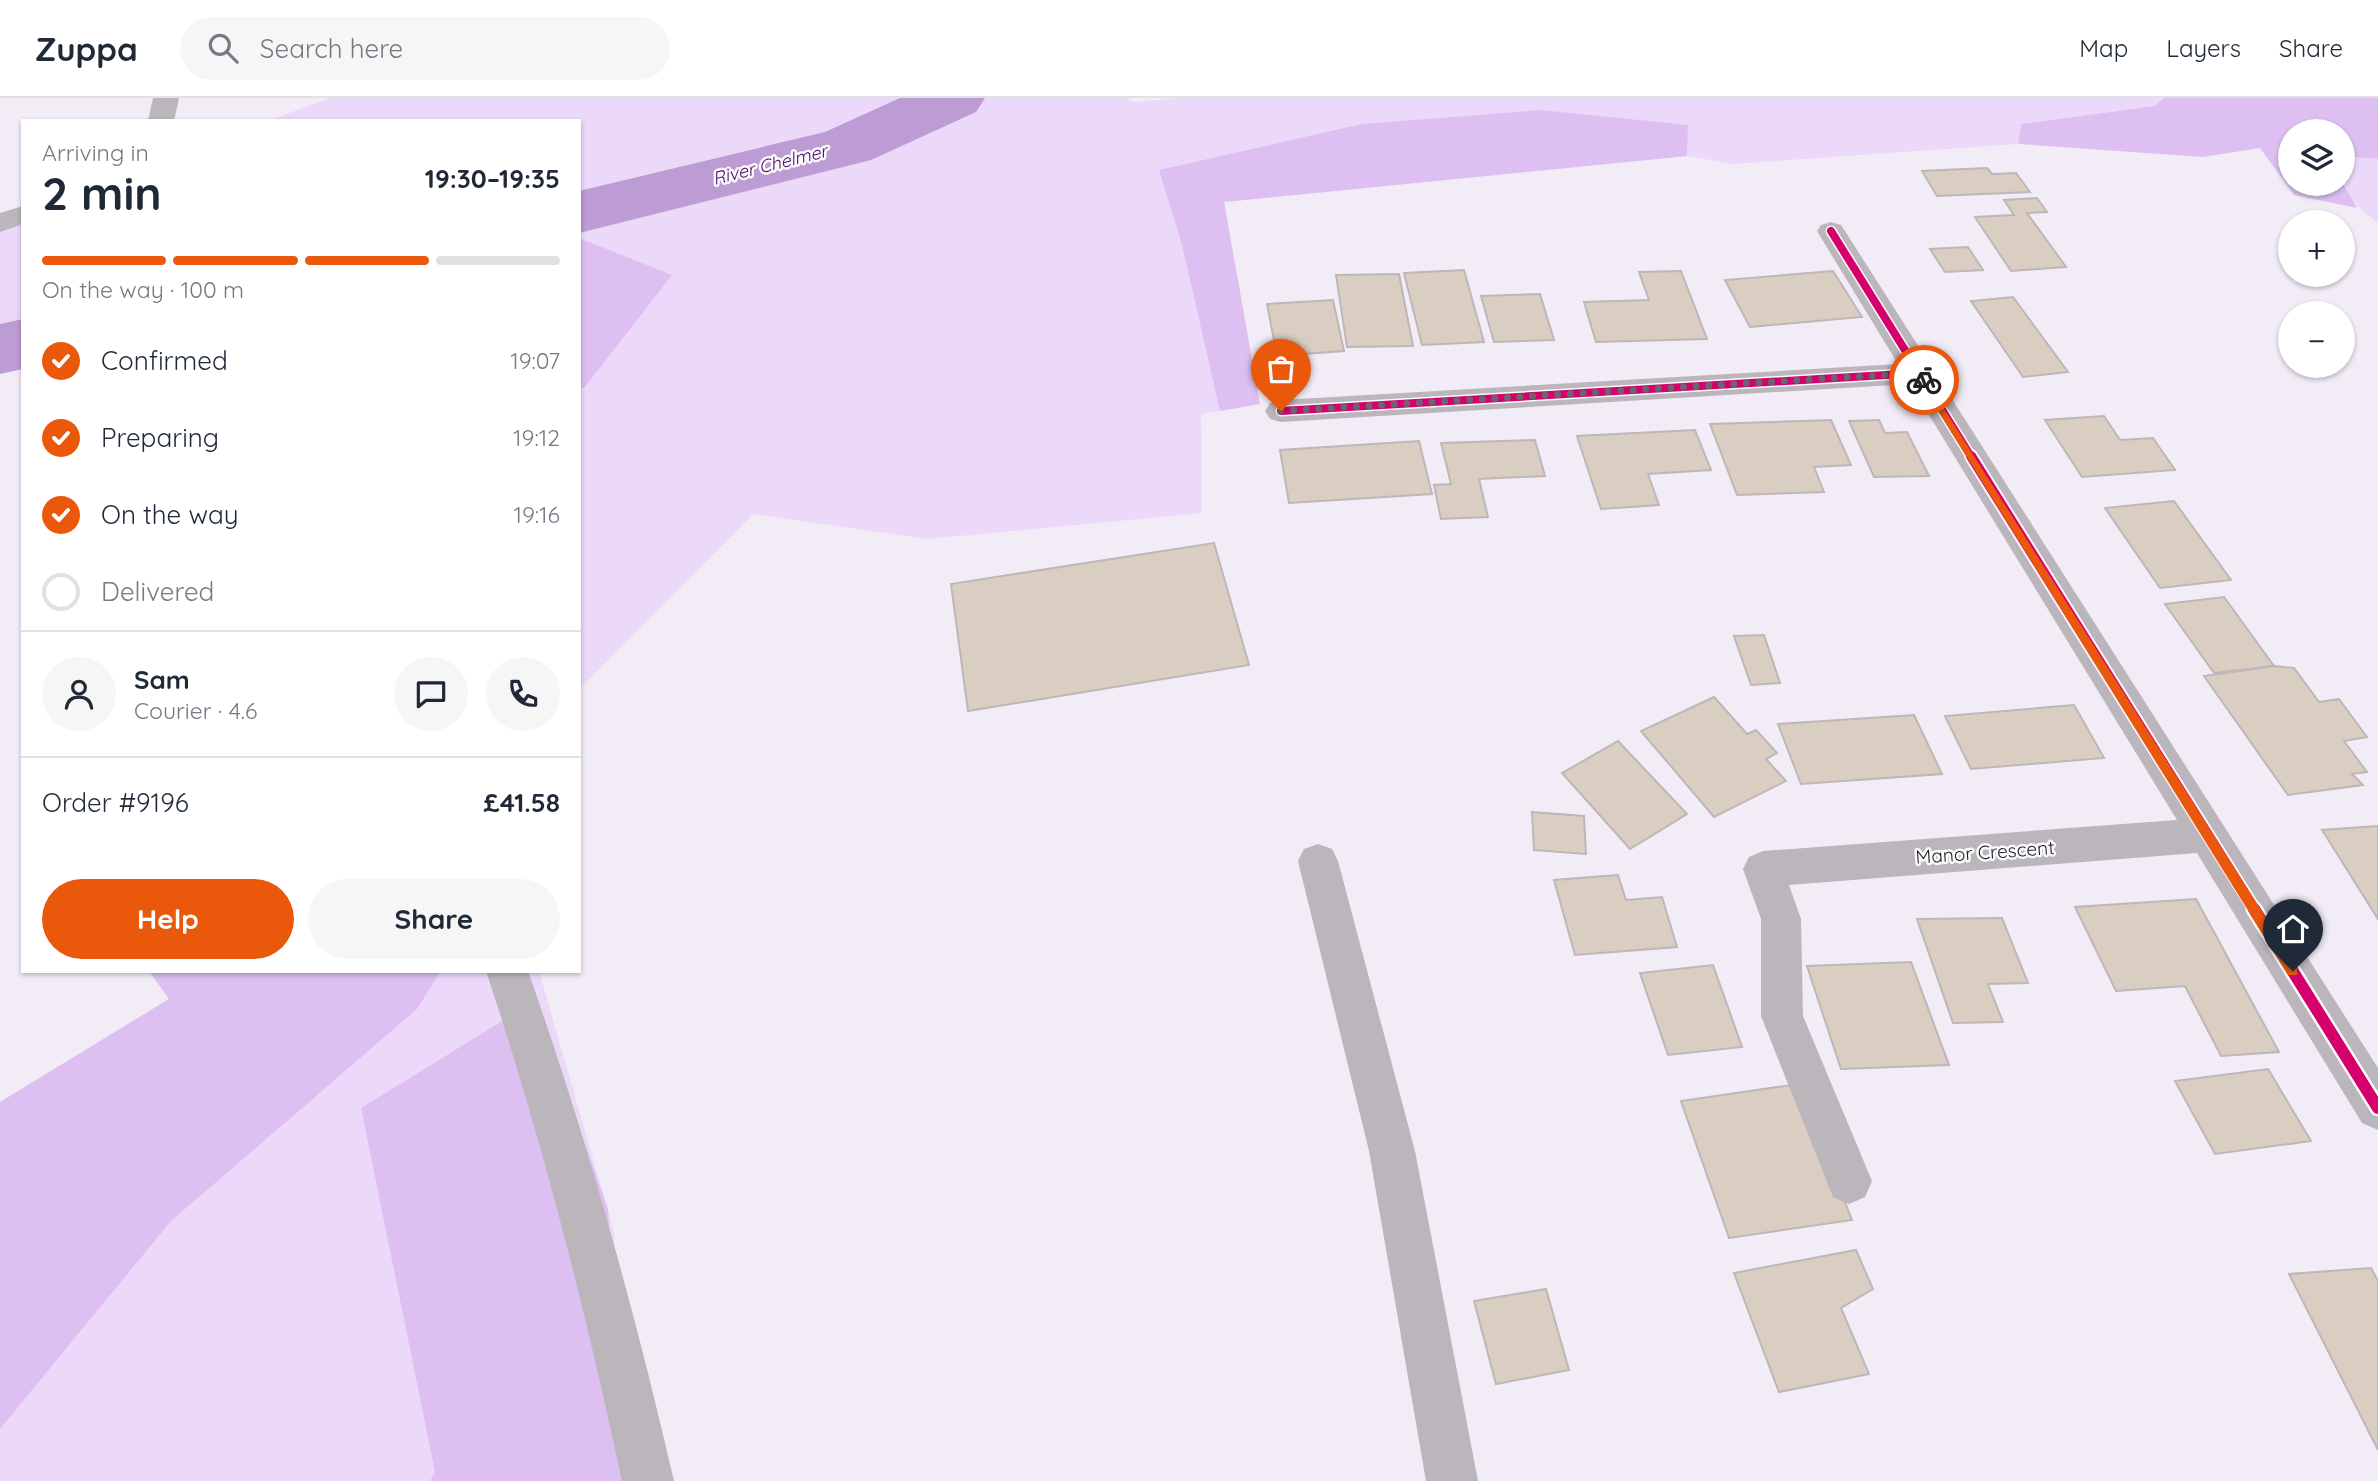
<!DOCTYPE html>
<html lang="en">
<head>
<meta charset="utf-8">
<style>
	body { margin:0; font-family:Quicksand,sans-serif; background:#f6f6f7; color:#1f2937; height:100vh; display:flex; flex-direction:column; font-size:26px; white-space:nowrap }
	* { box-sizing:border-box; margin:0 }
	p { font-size:23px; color:#747a83 }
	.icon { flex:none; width:38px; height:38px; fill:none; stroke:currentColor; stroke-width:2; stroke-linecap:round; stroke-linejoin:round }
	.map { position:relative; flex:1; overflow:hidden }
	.drawer { position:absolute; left:21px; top:21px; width:560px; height:854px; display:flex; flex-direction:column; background:#fff; border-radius:0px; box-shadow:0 2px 5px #0004 }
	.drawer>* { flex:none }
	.controls { position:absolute; left:2278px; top:21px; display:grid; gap:14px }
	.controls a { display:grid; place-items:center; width:77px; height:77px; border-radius:50%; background:#fff; box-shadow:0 2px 5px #0004; font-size:35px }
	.pin { position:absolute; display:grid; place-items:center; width:60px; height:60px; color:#fff; margin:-72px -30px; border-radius:50% 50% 50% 0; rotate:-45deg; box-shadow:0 0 7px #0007 }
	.pin .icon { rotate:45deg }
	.courier { position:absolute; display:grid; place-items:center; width:70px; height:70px; margin:-35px; border:5px solid #ea580c; border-radius:50%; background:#fff; color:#222; box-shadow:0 2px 9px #0007 }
	.overview em { font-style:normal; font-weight:700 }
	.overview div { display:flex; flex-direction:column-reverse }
	.overview { display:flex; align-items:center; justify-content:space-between; height:119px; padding:0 21px }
	h1 { font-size:46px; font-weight:700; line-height:52px }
	.bar { display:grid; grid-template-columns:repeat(4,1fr); gap:10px 7px; align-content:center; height:84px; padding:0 21px }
	.bar i { height:9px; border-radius:5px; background:#e0e1e3 }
	.bar .selected { background:#ea580c }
	.bar p { grid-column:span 4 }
	.line { display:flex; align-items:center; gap:18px; padding:0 21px; border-top:2px solid #e0e1e3 }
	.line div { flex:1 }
	.round { display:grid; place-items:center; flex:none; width:74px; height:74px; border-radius:37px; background:#f6f6f7 }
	ol { padding:0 21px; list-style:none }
	li { display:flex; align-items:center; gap:21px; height:77px }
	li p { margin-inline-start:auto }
	li .icon { padding:7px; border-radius:50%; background:#ea580c; color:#fff; stroke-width:4 }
	li:last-child { color:#747a83 }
	li i { width:38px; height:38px; border:4px solid #e0e1e3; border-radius:50% }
	.action { display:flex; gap:14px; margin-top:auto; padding:14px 21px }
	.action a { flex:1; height:80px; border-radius:42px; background:#ea580c; color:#fff; font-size:28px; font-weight:700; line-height:80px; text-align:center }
	.action a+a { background:#f6f6f7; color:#1f2937 }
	header { display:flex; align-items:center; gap:42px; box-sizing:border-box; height:98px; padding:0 35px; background:#fff; border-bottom:2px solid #e0e1e3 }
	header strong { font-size:33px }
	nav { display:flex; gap:38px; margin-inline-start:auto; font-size:24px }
	.search { width:490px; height:63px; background:#f6f6f7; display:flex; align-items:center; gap:18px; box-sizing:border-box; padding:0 24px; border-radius:38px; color:#747a83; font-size:26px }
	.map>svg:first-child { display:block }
	.green { fill:#ecd9fa }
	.forest { fill:#ddc0f1 }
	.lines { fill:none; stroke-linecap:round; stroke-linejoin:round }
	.river { fill:#bd9bd4; fill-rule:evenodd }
	.building { fill:#dacec2; stroke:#bdb7b7; stroke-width:2 }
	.minor { fill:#bab6bc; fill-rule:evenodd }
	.cycleway-far2-casing { stroke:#fafafa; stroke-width:11 }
	.cycleway-far1-casing { stroke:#fafafa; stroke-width:14 }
	.cycleway-casing { stroke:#fafafa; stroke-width:17 }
	.cycleway-far2 { stroke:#d6006c; stroke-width:8 }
	.cycleway-far1 { stroke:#d6006c; stroke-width:10 }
	.cycleway { stroke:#d6006c; stroke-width:12 }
	.route { fill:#ea580c }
	.done { stroke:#6c6571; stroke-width:7; stroke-dasharray:0 12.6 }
	.labels { text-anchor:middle; stroke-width:5; stroke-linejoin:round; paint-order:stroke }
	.far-water-label { font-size:18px; font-style:italic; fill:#490568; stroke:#fafafa }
	.street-label { font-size:19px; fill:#241d29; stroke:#fafafa }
</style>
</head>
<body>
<header>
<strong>Zuppa</strong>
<div class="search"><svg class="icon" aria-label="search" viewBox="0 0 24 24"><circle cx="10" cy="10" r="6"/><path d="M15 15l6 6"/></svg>Search here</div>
<nav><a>Map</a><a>Layers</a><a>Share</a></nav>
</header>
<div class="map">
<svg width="2378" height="1383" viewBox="0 0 2378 1383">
	<rect width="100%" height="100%" fill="#f2ecf7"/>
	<g class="green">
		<path d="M329 0H1126L1132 4 1180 0H2164L2154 8 2021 26 2018 46 1733 66 1687 58 1224 104 1260 306 1201 316 1202 415 928 441 753 416 579 592V23H268Z"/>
		<path d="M2343 58 2378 61V125C2349 104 2343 93 2343 58Z"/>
		<path d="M23 115V246L0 251V123Z"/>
		<path d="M149 873H539L614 1134 625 1383H0V1004L169 901Z"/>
	</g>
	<g class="forest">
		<path d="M2164 0H2378V61L2343 58V33H2291V86L2343 85 2357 110 2294 97 2260 50 2203 59 2018 46 2021 26 2154 8Z"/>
		<path d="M1541 12 1688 27 1687 58 1224 104 1260 306 1220 313 1182 147 1159 72 1362 26Z"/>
		<path d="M579 140 672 177 584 290H579Z"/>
		<path d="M149 873H441L417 911 171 1123 0 1331V1004L169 901Z"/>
		<path d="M535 903 608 1111 622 1383H430L435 1374 361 1010Z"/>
	</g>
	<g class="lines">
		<g class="river">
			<path d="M900 0H985L976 14 871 62 579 135V93L825 34Z"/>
			<path d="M23 221V271L0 276V226Z"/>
		</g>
	</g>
	<g class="building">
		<path d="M1987 70 1992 76 2016 75 2030 94 1937 98 1922 73Z"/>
		<path d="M2037 100 2047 114 2027 115 2066 169 2011 173 1975 119 2014 117 2004 102Z"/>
		<path d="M1968 149 1983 172 1945 174 1930 151Z"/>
		<path d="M1464 172 1484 244 1422 247 1404 175Z"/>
		<path d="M1681 173 1707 241 1596 244 1584 204 1649 202 1639 174Z"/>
		<path d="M1833 173 1862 219 1750 229 1725 182Z"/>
		<path d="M1399 176 1413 248 1347 249 1336 177Z"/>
		<path d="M1540 196 1554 242 1494 244 1481 198Z"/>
		<path d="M2013 199 2068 274 2023 279 1971 203Z"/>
		<path d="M1333 202 1344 253 1277 258 1267 206Z"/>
		<path d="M2104 318 2120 342 2153 340 2175 372 2082 379 2045 322Z"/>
		<path d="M1831 322 1851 367 1814 369 1824 394 1737 397 1710 326Z"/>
		<path d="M1879 322 1885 335 1907 334 1929 378 1874 379 1849 323Z"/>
		<path d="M1695 332 1711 372 1648 376 1659 407 1601 411 1577 338Z"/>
		<path d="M1535 342 1545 378 1479 381 1488 419 1441 421 1434 387 1451 386 1441 345Z"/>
		<path d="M1419 343 1432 396 1289 405 1280 352Z"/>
		<path d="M2174 403 2231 482 2160 490 2105 410Z"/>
		<path d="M1214 445 1249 567 968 613 951 486Z"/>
		<path d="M2224 499 2274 568 2214 575 2165 506Z"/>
		<path d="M1764 537 1780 585 1751 587 1734 538Z"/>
		<path d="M2274 568 2294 570 2319 604 2339 601 2367 639 2344 643 2367 674 2352 676 2363 687 2288 697 2204 578Z"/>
		<path d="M1714 599 1747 636 1756 632 1777 655 1766 661 1786 683 1714 719 1641 633Z"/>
		<path d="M2074 607 2104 660 1971 671 1945 618Z"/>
		<path d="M1914 617 1942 676 1801 686 1778 626Z"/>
		<path d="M1618 643 1687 716 1630 751 1562 675Z"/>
		<path d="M1532 714 1584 718 1586 756 1534 752Z"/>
		<path d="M2378 728V821L2322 732Z"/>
		<path d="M1618 777 1626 802 1662 799 1677 849 1575 857 1554 782Z"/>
		<path d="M2196 801 2279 954 2221 958 2185 888 2116 893 2075 809Z"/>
		<path d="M2002 820 2028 885 1988 886 2003 924 1953 925 1917 821Z"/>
		<path d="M1911 864 1949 967 1841 971 1807 868Z"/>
		<path d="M1713 867 1742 949 1668 957 1640 875Z"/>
		<path d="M2268 971 2311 1043 2215 1056 2175 983Z"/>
		<path d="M1798 986 1852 1122 1729 1140 1681 1003Z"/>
		<path d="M1856 1152 1873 1191 1841 1210 1869 1276 1779 1294 1734 1175Z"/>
		<path d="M2371 1170 2378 1183V1352L2289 1176Z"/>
		<path d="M1546 1191 1569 1272 1496 1286 1474 1203Z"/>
	</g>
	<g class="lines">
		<g class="minor">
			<path d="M153 0H179L174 23H148Z"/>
			<path d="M23 108V126L0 134V115Z"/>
			<path d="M1831 124 1841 127 1845 133 2378 970V1032L2362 1025 2197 755 1789 787 1801 821 1803 918 1872 1083 1865 1099 1849 1106 1833 1099 1761 918V821L1743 771 1749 759 1763 753 2177 722 1910 286 1281 324 1270 321 1265 313 1270 305 1281 302 1898 266 1817 133 1821 127Z"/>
			<path d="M1318 746 1332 751 1338 763 1415 1053 1478 1383H1426L1369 1053 1298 763 1304 751Z"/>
			<path d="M486 873H528C587 1040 634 1210 674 1383H622C585 1210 542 1041 486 873Z"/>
		</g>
		<g class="cycleway-far2-casing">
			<g id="cycleway-far2">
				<path d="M1831 133 1972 360"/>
				<path d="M1281 313 1919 275"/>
			</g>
		</g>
		<g class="cycleway-far1-casing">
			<path id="cycleway-far1" d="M1971 358 2255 812"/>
		</g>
		<g class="cycleway-casing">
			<path id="cycleway" d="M2254 811 2378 1010"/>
		</g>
		<use href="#cycleway-far2" class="cycleway-far2"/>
		<use href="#cycleway-far1" class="cycleway-far1"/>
		<use href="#cycleway" class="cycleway"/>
	</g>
	<path class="route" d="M1924 279 2297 869V877H2288L1919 282Z"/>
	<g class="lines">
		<path class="done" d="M1281 313 1919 275 1924 282"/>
	</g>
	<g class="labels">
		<g class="far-water-label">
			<text transform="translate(770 67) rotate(-14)" y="6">River Chelmer</text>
		</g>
		<g class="street-label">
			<text transform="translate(1985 754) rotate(-4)" y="7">Manor Crescent</text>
		</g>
	</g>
</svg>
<div class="controls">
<a><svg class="icon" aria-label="layers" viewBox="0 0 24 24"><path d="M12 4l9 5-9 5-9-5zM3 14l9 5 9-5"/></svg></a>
<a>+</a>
<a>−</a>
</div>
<div class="pin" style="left:1281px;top:313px;background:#ea580c"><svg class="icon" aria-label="bag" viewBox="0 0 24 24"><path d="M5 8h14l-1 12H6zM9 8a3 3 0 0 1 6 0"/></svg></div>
<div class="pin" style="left:2293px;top:873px;background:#1f2937"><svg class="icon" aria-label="home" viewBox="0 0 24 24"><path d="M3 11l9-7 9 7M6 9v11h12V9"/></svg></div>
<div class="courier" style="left:1924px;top:282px"><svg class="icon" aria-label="bike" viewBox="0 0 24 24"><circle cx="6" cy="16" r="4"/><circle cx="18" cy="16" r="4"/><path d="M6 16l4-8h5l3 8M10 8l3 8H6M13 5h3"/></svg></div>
<section class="drawer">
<div class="overview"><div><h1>2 min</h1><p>Arriving in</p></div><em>19:30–19:35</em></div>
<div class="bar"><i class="selected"></i><i class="selected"></i><i class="selected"></i><i></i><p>On the way · 100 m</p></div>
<ol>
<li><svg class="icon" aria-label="check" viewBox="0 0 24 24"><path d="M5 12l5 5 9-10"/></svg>Confirmed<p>19:07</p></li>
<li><svg class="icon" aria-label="check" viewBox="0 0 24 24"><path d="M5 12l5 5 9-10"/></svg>Preparing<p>19:12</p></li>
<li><svg class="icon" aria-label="check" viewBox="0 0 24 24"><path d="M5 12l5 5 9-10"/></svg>On the way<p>19:16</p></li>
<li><i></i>Delivered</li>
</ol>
<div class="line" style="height:126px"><a class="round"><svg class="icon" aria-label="person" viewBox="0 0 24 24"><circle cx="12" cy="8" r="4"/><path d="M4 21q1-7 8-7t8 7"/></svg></a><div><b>Sam</b><p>Courier · 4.6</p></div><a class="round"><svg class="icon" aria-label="chat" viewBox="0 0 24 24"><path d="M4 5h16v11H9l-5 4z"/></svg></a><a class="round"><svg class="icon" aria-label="phone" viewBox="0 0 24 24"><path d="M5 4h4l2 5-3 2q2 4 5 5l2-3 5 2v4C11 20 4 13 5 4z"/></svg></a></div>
<div class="line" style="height:91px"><div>Order #9196</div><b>£41.58</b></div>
<div class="action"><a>Help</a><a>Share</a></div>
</section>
</div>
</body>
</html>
